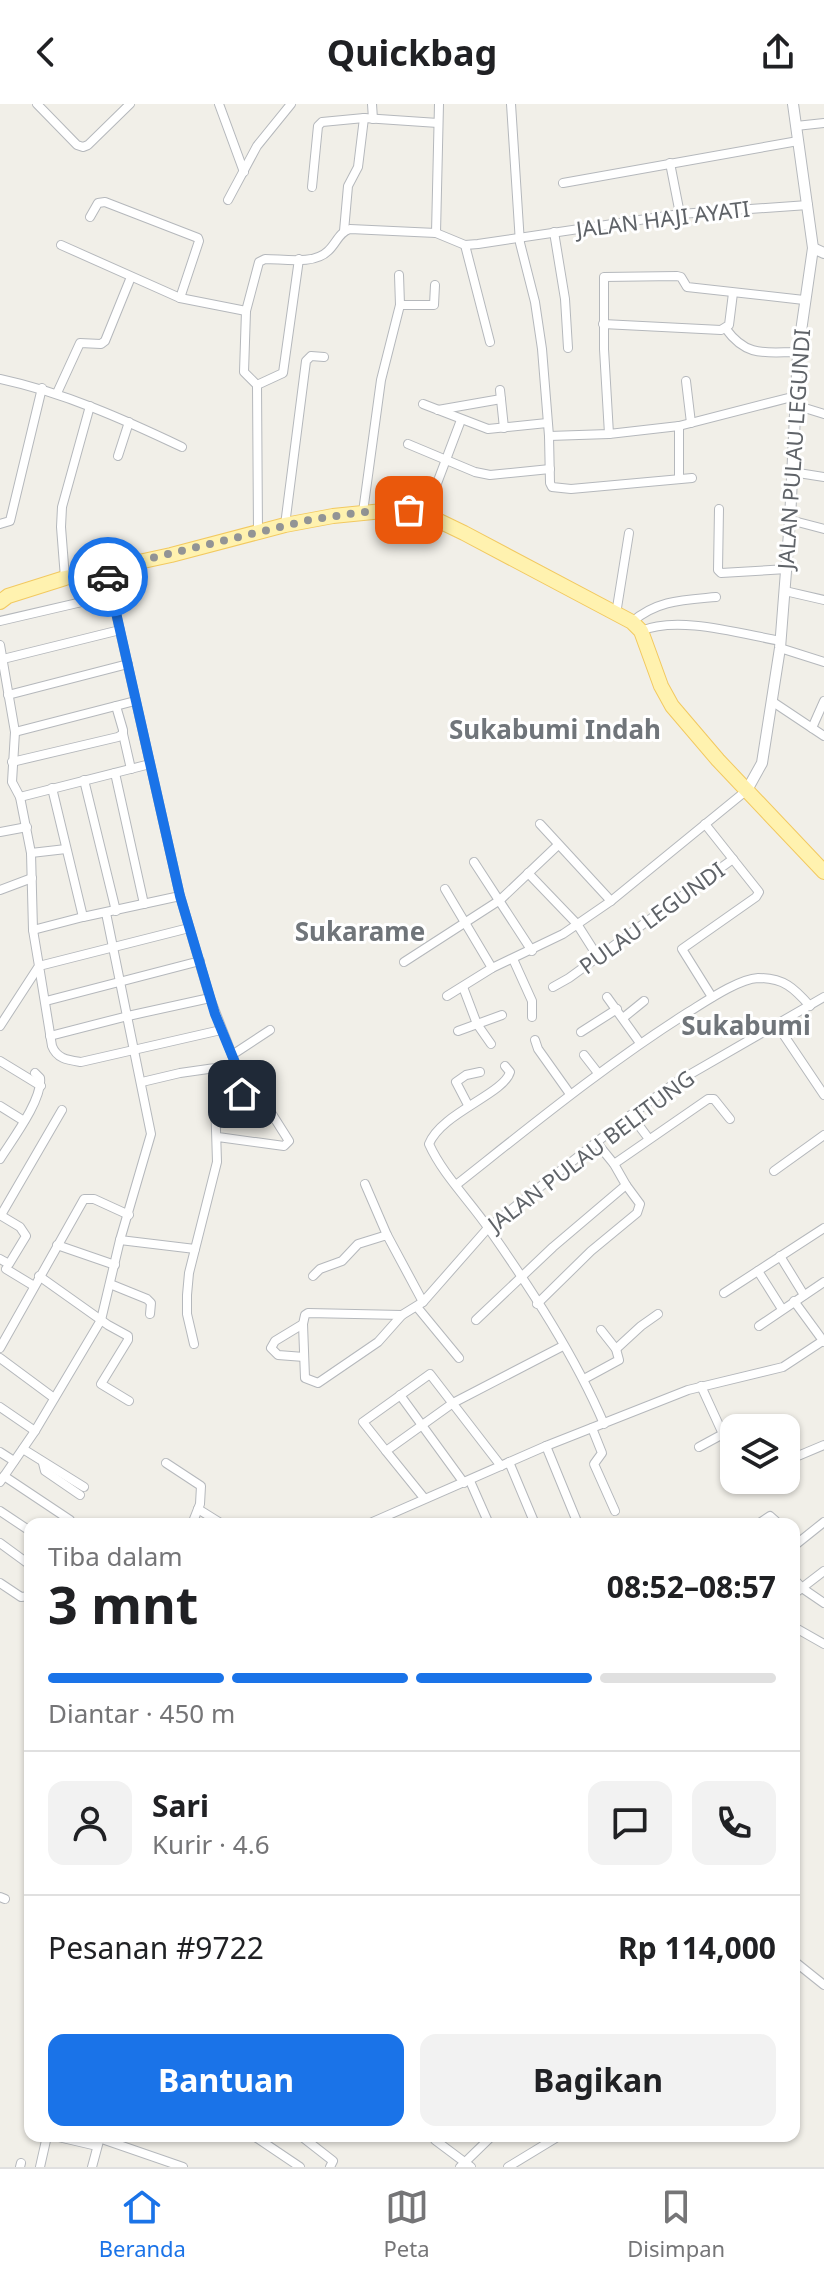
<!DOCTYPE html>
<html lang="id">
<head>
<meta charset="utf-8">
<style>
	body { margin:0; font-family:"Noto Sans",sans-serif; background:#f2f2f2; color:#202124; height:100vh; display:flex; flex-direction:column; font-size:30px; white-space:nowrap }
	* { box-sizing:border-box; margin:0 }
	p { font-size:26px; color:#757577 }
	.icon { flex:none; width:44px; height:44px; fill:none; stroke:currentColor; stroke-width:2; stroke-linecap:round; stroke-linejoin:round }
	.map { position:relative; flex:1; overflow:hidden }
	.side { position:absolute; left:24px; top:1414px; width:776px; height:624px; display:flex; flex-direction:column; background:#fff; border-radius:16px; box-shadow:0 2px 6px #0004 }
	.side>* { flex:none }
	.buttons { position:absolute; left:720px; top:1310px; display:grid; gap:16px }
	.buttons a { display:grid; place-items:center; width:80px; height:80px; border-radius:16px; background:#fff; box-shadow:0 2px 6px #0004; font-size:40px }
	.pin { position:absolute; display:grid; place-items:center; width:68px; height:68px; color:#fff; margin:-34px; border-radius:16px; box-shadow:0 4px 12px #0006 }
	.courier { position:absolute; display:grid; place-items:center; width:80px; height:80px; margin:-40px; border:6px solid #1a73e8; border-radius:50%; background:#fff; color:#222; box-shadow:0 2px 10px #0007 }
	.summary em { font-style:normal; font-weight:700 }
	.summary div { display:flex; flex-direction:column-reverse }
	.summary { display:flex; align-items:center; justify-content:space-between; height:136px; padding:0 24px }
	h1 { font-size:52px; font-weight:700; line-height:60px }
	.bar { display:grid; grid-template-columns:repeat(4,1fr); gap:12px 8px; align-content:center; height:96px; padding:0 24px }
	.bar i { height:10px; border-radius:6px; background:#e0e0e0 }
	.bar .active { background:#1a73e8 }
	.bar p { grid-column:span 4 }
	.line { display:flex; align-items:center; gap:20px; padding:0 24px; border-top:2px solid #e0e0e0 }
	.line div { flex:1 }
	.round { display:grid; place-items:center; flex:none; width:84px; height:84px; border-radius:16px; background:#f2f2f2 }
	.action { display:flex; gap:16px; margin-top:auto; padding:16px 24px }
	.action a { flex:1; height:92px; border-radius:16px; background:#1a73e8; color:#fff; font-size:32px; font-weight:700; line-height:92px; text-align:center }
	.action a+a { background:#f2f2f2; color:#202124 }
	header { display:flex; justify-content:space-between; align-items:center; height:104px; padding:0 24px; background:#fff; font-size:36px; font-weight:700 }
	.dock { display:flex; justify-content:space-around; align-items:center; height:112px; border-top:2px solid #e0e0e0; background:#fff; font-size:22px; color:#757577 }
	.dock a { display:grid; justify-items:center; gap:4px }
	.dock .active { color:#1a73e8 }
	.map>svg:first-child { display:block }
	.lines { fill:none; stroke-linecap:round; stroke-linejoin:round }
	.minor-casing { stroke:#b5b8bc; stroke-width:10 }
	.tertiary-casing { stroke:#b5b8bc; stroke-width:12 }
	.primary-casing { stroke:#f2c960; stroke-width:16 }
	.minor { stroke:#fff; stroke-width:8 }
	.tertiary { stroke:#fff; stroke-width:10 }
	.primary { stroke:#fff2af; stroke-width:14 }
	.done { stroke:#929495; stroke-width:8; stroke-dasharray:0 14.4 }
	.route { stroke:#1a73e8; stroke-width:10 }
	.labels { text-anchor:middle; stroke-width:6; stroke-linejoin:round; paint-order:stroke }
	.street-label { font-size:22px; fill:#5f6368; stroke:#fff }
	.quarter-label { font-size:26px; font-weight:bold; fill:#70757a; stroke:#fff }
</style>
</head>
<body>
<header><svg class="icon" aria-label="back" viewBox="0 0 24 24"><path d="M15 5l-7 7 7 7"/></svg>Quickbag<svg class="icon" aria-label="share" viewBox="0 0 24 24"><path d="M12 15V3M7 8l5-5 5 5M5 13v7h14v-7"/></svg></header>
<div class="map">
<svg width="824" height="2063" viewBox="0 0 824 2063">
	<rect width="100%" height="100%" fill="#f1efe8"/>
	<g class="lines">
		<g class="minor-casing">
			<g id="minor">
				<path d="M37 0 77 41 83 43 88 41 130 0"/>
				<path d="M219 0 244 68"/>
				<path d="M372 0 373 15"/>
				<path d="M511 0 520 139 535 198 542 245 549 332 550 379 552 383 571 385 692 374"/>
				<path d="M796 22 824 19"/>
				<path d="M670 59 680 110"/>
				<path d="M563 79 798 37"/>
				<path d="M312 83 318 22 322 18 364 14 438 19"/>
				<path d="M228 96 257 42 291 0"/>
				<path d="M90 113 98 99 105 98 198 134 199 137 180 194"/>
				<path d="M344 127 348 82 358 63 364 14"/>
				<path d="M554 128 565 195 568 244"/>
				<path d="M436 129 439 0"/>
				<path d="M61 141 180 194 246 207"/>
				<path d="M465 141 490 238"/>
				<path d="M400 201H434L435 181"/>
				<path d="M603 220 721 226 729 221 733 189"/>
				<path d="M726 225C747 254 766 248 798 248"/>
				<path d="M0 275C65 289 123 315 182 343"/>
				<path d="M686 277 691 319"/>
				<path d="M257 281 283 269 299 155"/>
				<path d="M500 286 504 324"/>
				<path d="M57 289 80 239 101 240 105 237 131 173"/>
				<path d="M423 300 488 325 547 319"/>
				<path d="M795 301 824 310"/>
				<path d="M438 306 501 295"/>
				<path d="M679 322V374"/>
				<path d="M609 330 604 245V173L677 172 681 173 687 183 804 196"/>
				<path d="M549 332 609 330 679 322 796 292"/>
				<path d="M408 340 475 368 490 371 550 365"/>
				<path d="M118 352 129 318"/>
				<path d="M792 368 824 373"/>
				<path d="M719 405 718 466 721 469 787 465"/>
				<path d="M363 408 381 276 400 201 399 171"/>
				<path d="M425 411 461 316"/>
				<path d="M790 416 824 425"/>
				<path d="M0 420 10 417 42 284"/>
				<path d="M285 421 306 257 311 252 324 253"/>
				<path d="M258 428 257 281 244 268 246 207 259 158 265 155C284 155 314 161 328 147 336 140 339 128 350 125L436 129 465 141 478 140 680 110 808 101"/>
				<path d="M106 465 180 792 210 894 236 961 242 990"/>
				<path d="M65 474 61 423 62 403 90 302"/>
				<path d="M785 487 824 496"/>
				<path d="M616 510 629 429"/>
				<path d="M0 517 112 491"/>
				<path d="M632 518C657 496 684 496 716 493"/>
				<path d="M641 527C678 511 741 530 781 537"/>
				<path d="M0 541 15 628 12 678 20 693 31 749 33 826 39 862 0 922"/>
				<path d="M780 544 824 558"/>
				<path d="M3 555 120 526"/>
				<path d="M8 591 128 560"/>
				<path d="M773 598 824 632"/>
				<path d="M812 624 824 597"/>
				<path d="M15 628 135 597"/>
				<path d="M123 630 131 665"/>
				<path d="M12 658 118 633 123 630V626L116 602"/>
				<path d="M115 669 144 800"/>
				<path d="M84 676 116 807"/>
				<path d="M52 684 83 813 180 792"/>
				<path d="M20 693 150 660"/>
				<path d="M540 720 611 797"/>
				<path d="M705 720 759 788 756 793 682 845 712 893"/>
				<path d="M0 728 27 723"/>
				<path d="M31 749 66 745"/>
				<path d="M474 758 532 847"/>
				<path d="M528 769 577 820 598 853"/>
				<path d="M445 785 492 864"/>
				<path d="M0 786 32 774"/>
				<path d="M189 824 39 862 52 942C57 955 68 956 81 958L221 926"/>
				<path d="M33 826 83 813"/>
				<path d="M513 855 532 897V913"/>
				<path d="M404 858 500 796 558 741"/>
				<path d="M463 883 477 920 491 940"/>
				<path d="M553 883 569 874 733 755"/>
				<path d="M447 892 492 864 563 830 611 797 747 686"/>
				<path d="M607 893 640 939"/>
				<path d="M46 897 200 857"/>
				<path d="M623 914 644 897"/>
				<path d="M777 921 824 991"/>
				<path d="M458 927 502 911"/>
				<path d="M581 928 617 905"/>
				<path d="M50 932 128 912 210 894"/>
				<path d="M535 936 538 945 570 990"/>
				<path d="M232 951 270 926"/>
				<path d="M584 951 598 969"/>
				<path d="M0 957 41 982"/>
				<path d="M505 962 510 968C504 990 441 1009 429 1040 443 1071 470 1097 489 1125 531 1185 575 1252 604 1320"/>
				<path d="M142 978 180 969 236 961"/>
				<path d="M468 1001 456 978 466 971 480 968"/>
				<path d="M0 1002 24 1017"/>
				<path d="M631 1011 649 1035"/>
				<path d="M0 1055C12 1036 43 995 40 974L35 969"/>
				<path d="M614 1060 708 995H714L730 1015"/>
				<path d="M774 1067 824 1031"/>
				<path d="M365 1080 387 1131"/>
				<path d="M456 1081C532 1021 605 961 687 909 705 898 738 875 758 874 784 874 794 884 810 902"/>
				<path d="M0 1111 20 1123 26 1132 9 1160 0 1155"/>
				<path d="M1 1111 62 1006"/>
				<path d="M120 1136 195 1145"/>
				<path d="M57 1141 115 1161"/>
				<path d="M780 1152 804 1191"/>
				<path d="M6 1165 34 1182"/>
				<path d="M758 1167 782 1205"/>
				<path d="M39 1172 108 1221 128 1232V1236L101 1280 129 1297"/>
				<path d="M313 1172 320 1165 342 1157 358 1140 387 1131 423 1198"/>
				<path d="M110 1180 147 1195 151 1199 150 1210"/>
				<path d="M724 1189 824 1124"/>
				<path d="M794 1197 824 1238"/>
				<path d="M537 1200 591 1147 637 1109 640 1100 626 1081"/>
				<path d="M417 1203 459 1254"/>
				<path d="M476 1216 553 1143 626 1081 614 1060 597 1039"/>
				<path d="M303 1220 305 1274 318 1279 378 1238 402 1211 423 1198 488 1124 631 1011 675 979 824 893"/>
				<path d="M759 1222 824 1178"/>
				<path d="M194 1240 187 1210V1191L189 1169 217 1058 215 994 253 986 258 988 289 1037 284 1042 218 1033"/>
				<path d="M0 1244 84 1095H94L129 1111"/>
				<path d="M616 1245 641 1222 658 1210"/>
				<path d="M304 1253 278 1251 271 1244 275 1237 303 1220 305 1211 308 1209 402 1211"/>
				<path d="M0 1254 54 1294"/>
				<path d="M584 1275 619 1256 616 1245 601 1226"/>
				<path d="M701 1282 723 1330"/>
				<path d="M400 1291 464 1379"/>
				<path d="M0 1303 35 1327"/>
				<path d="M592 1324 602 1349 594 1360 615 1407"/>
				<path d="M546 1342 578 1420"/>
				<path d="M699 1343 723 1330 734 1331"/>
				<path d="M23 1345 84 1383"/>
				<path d="M386 1347 363 1318 430 1270 501 1362"/>
				<path d="M0 1348 14 1357"/>
				<path d="M786 1357 824 1341"/>
				<path d="M509 1358 535 1420"/>
				<path d="M43 1359 45 1367 80 1391"/>
				<path d="M166 1359 201 1382 200 1400 192 1420"/>
				<path d="M4 1372 70 1416 71 1420"/>
				<path d="M470 1377 489 1420"/>
				<path d="M0 1378 35 1327 101 1216 120 1136 151 1030 106 809"/>
				<path d="M424 1394 386 1347 453 1299 563 1242"/>
				<path d="M198 1405 222 1420"/>
				<path d="M0 1407 30 1427"/>
				<path d="M368 1420 546 1342 688 1286 783 1263 824 1236"/>
				<path d="M758 1420 770 1412 779 1420"/>
				<path d="M0 1439 30 1461"/>
				<path d="M794 1442 824 1418"/>
				<path d="M794 1475 802 1484 824 1499"/>
				<path d="M0 1479 21 1493 30 1492"/>
				<path d="M794 1490 824 1467"/>
				<path d="M794 1523 824 1540"/>
				<path d="M0 1793 5 1795"/>
				<path d="M794 1857 824 1881"/>
				<path d="M54 2032 97 2042"/>
				<path d="M254 2032 300 2063"/>
				<path d="M301 2032 333 2057 330 2063"/>
				<path d="M439 2032 435 2036 471 2063"/>
				<path d="M99 2034 183 2063"/>
				<path d="M20 2063 21 2059"/>
				<path d="M40 2063 47 2032"/>
				<path d="M92 2063 99 2037"/>
				<path d="M460 2063 492 2032"/>
				<path d="M508 2063 559 2032"/>
			</g>
		</g>
		<g class="tertiary-casing">
			<g id="tertiary">
				<path d="M813 144 824 149"/>
				<path d="M747 686 762 659 780 544 790 416 798 248 813 144 793 0"/>
			</g>
		</g>
		<g class="primary-casing">
			<path id="primary" d="M0 498 8 492 65 474 171 451 285 421 333 412 403 405 435 415 464 429 632 518 641 527 661 582 672 602 718 656 824 768"/>
		</g>
		<use href="#minor" class="minor"/>
		<use href="#tertiary" class="tertiary"/>
		<use href="#primary" class="primary"/>
	</g>
	<g class="lines">
		<path class="done" d="M108 473 106 465 309 416 363 408 409 406"/>
		<path class="route" d="M108 473 180 792 215 910 236 961 242 990"/>
	</g>
	<g class="labels">
		<g class="street-label">
			<text transform="translate(663 115) rotate(-7)" y="8">JALAN HAJI AYATI</text>
			<text transform="translate(794 345) rotate(-86)" y="8">JALAN PULAU LEGUNDI</text>
			<text transform="translate(652 814) rotate(-36)" y="8">PULAU LEGUNDI</text>
			<text transform="translate(591 1047) rotate(-37)" y="8">JALAN PULAU BELITUNG</text>
		</g>
		<g class="quarter-label">
			<text x="555" y="635">Sukabumi Indah</text>
			<text x="360" y="837">Sukarame</text>
			<text x="746" y="931">Sukabumi</text>
		</g>
	</g>
</svg>
<div class="buttons">
<a><svg class="icon" aria-label="layers" viewBox="0 0 24 24"><path d="M12 4l9 5-9 5-9-5zM3 14l9 5 9-5"/></svg></a>
</div>
<div class="pin" style="left:409px;top:406px;background:#ea580c"><svg class="icon" aria-label="bag" viewBox="0 0 24 24"><path d="M5 8h14l-1 12H6zM9 8a3 3 0 0 1 6 0"/></svg></div>
<div class="pin" style="left:242px;top:990px;background:#1f2937"><svg class="icon" aria-label="home" viewBox="0 0 24 24"><path d="M3 11l9-7 9 7M6 9v11h12V9"/></svg></div>
<div class="courier" style="left:108px;top:473px"><svg class="icon" aria-label="car" viewBox="0 0 24 24"><path d="M5 17H2v-5l4-1 3-4h7l3 4 3 1v5h-3M9 17h6M6 11h13"/><circle cx="7" cy="17" r="2"/><circle cx="17" cy="17" r="2"/></svg></div>
<section class="side">
<div class="summary"><div><h1>3 mnt</h1><p>Tiba dalam</p></div><em>08:52–08:57</em></div>
<div class="bar"><i class="active"></i><i class="active"></i><i class="active"></i><i></i><p>Diantar · 450 m</p></div>
<div class="line" style="height:144px"><a class="round"><svg class="icon" aria-label="person" viewBox="0 0 24 24"><circle cx="12" cy="8" r="4"/><path d="M4 21q1-7 8-7t8 7"/></svg></a><div><b>Sari</b><p>Kurir · 4.6</p></div><a class="round"><svg class="icon" aria-label="chat" viewBox="0 0 24 24"><path d="M4 5h16v11H9l-5 4z"/></svg></a><a class="round"><svg class="icon" aria-label="phone" viewBox="0 0 24 24"><path d="M5 4h4l2 5-3 2q2 4 5 5l2-3 5 2v4C11 20 4 13 5 4z"/></svg></a></div>
<div class="line" style="height:104px"><div>Pesanan #9722</div><b>Rp 114,000</b></div>
<div class="action"><a>Bantuan</a><a>Bagikan</a></div>
</section>
</div>
<nav class="dock">
<a class="active"><svg class="icon" aria-label="home" viewBox="0 0 24 24"><path d="M3 11l9-7 9 7M6 9v11h12V9"/></svg>Beranda</a>
<a><svg class="icon" aria-label="map" viewBox="0 0 24 24"><path d="M3 6l6-2 6 2 6-2v14l-6 2-6-2-6 2zM9 4v14M15 6v14"/></svg>Peta</a>
<a><svg class="icon" aria-label="saved" viewBox="0 0 24 24"><path d="M7 4h10v16l-5-4-5 4z"/></svg>Disimpan</a>
</nav>
</body>
</html>
